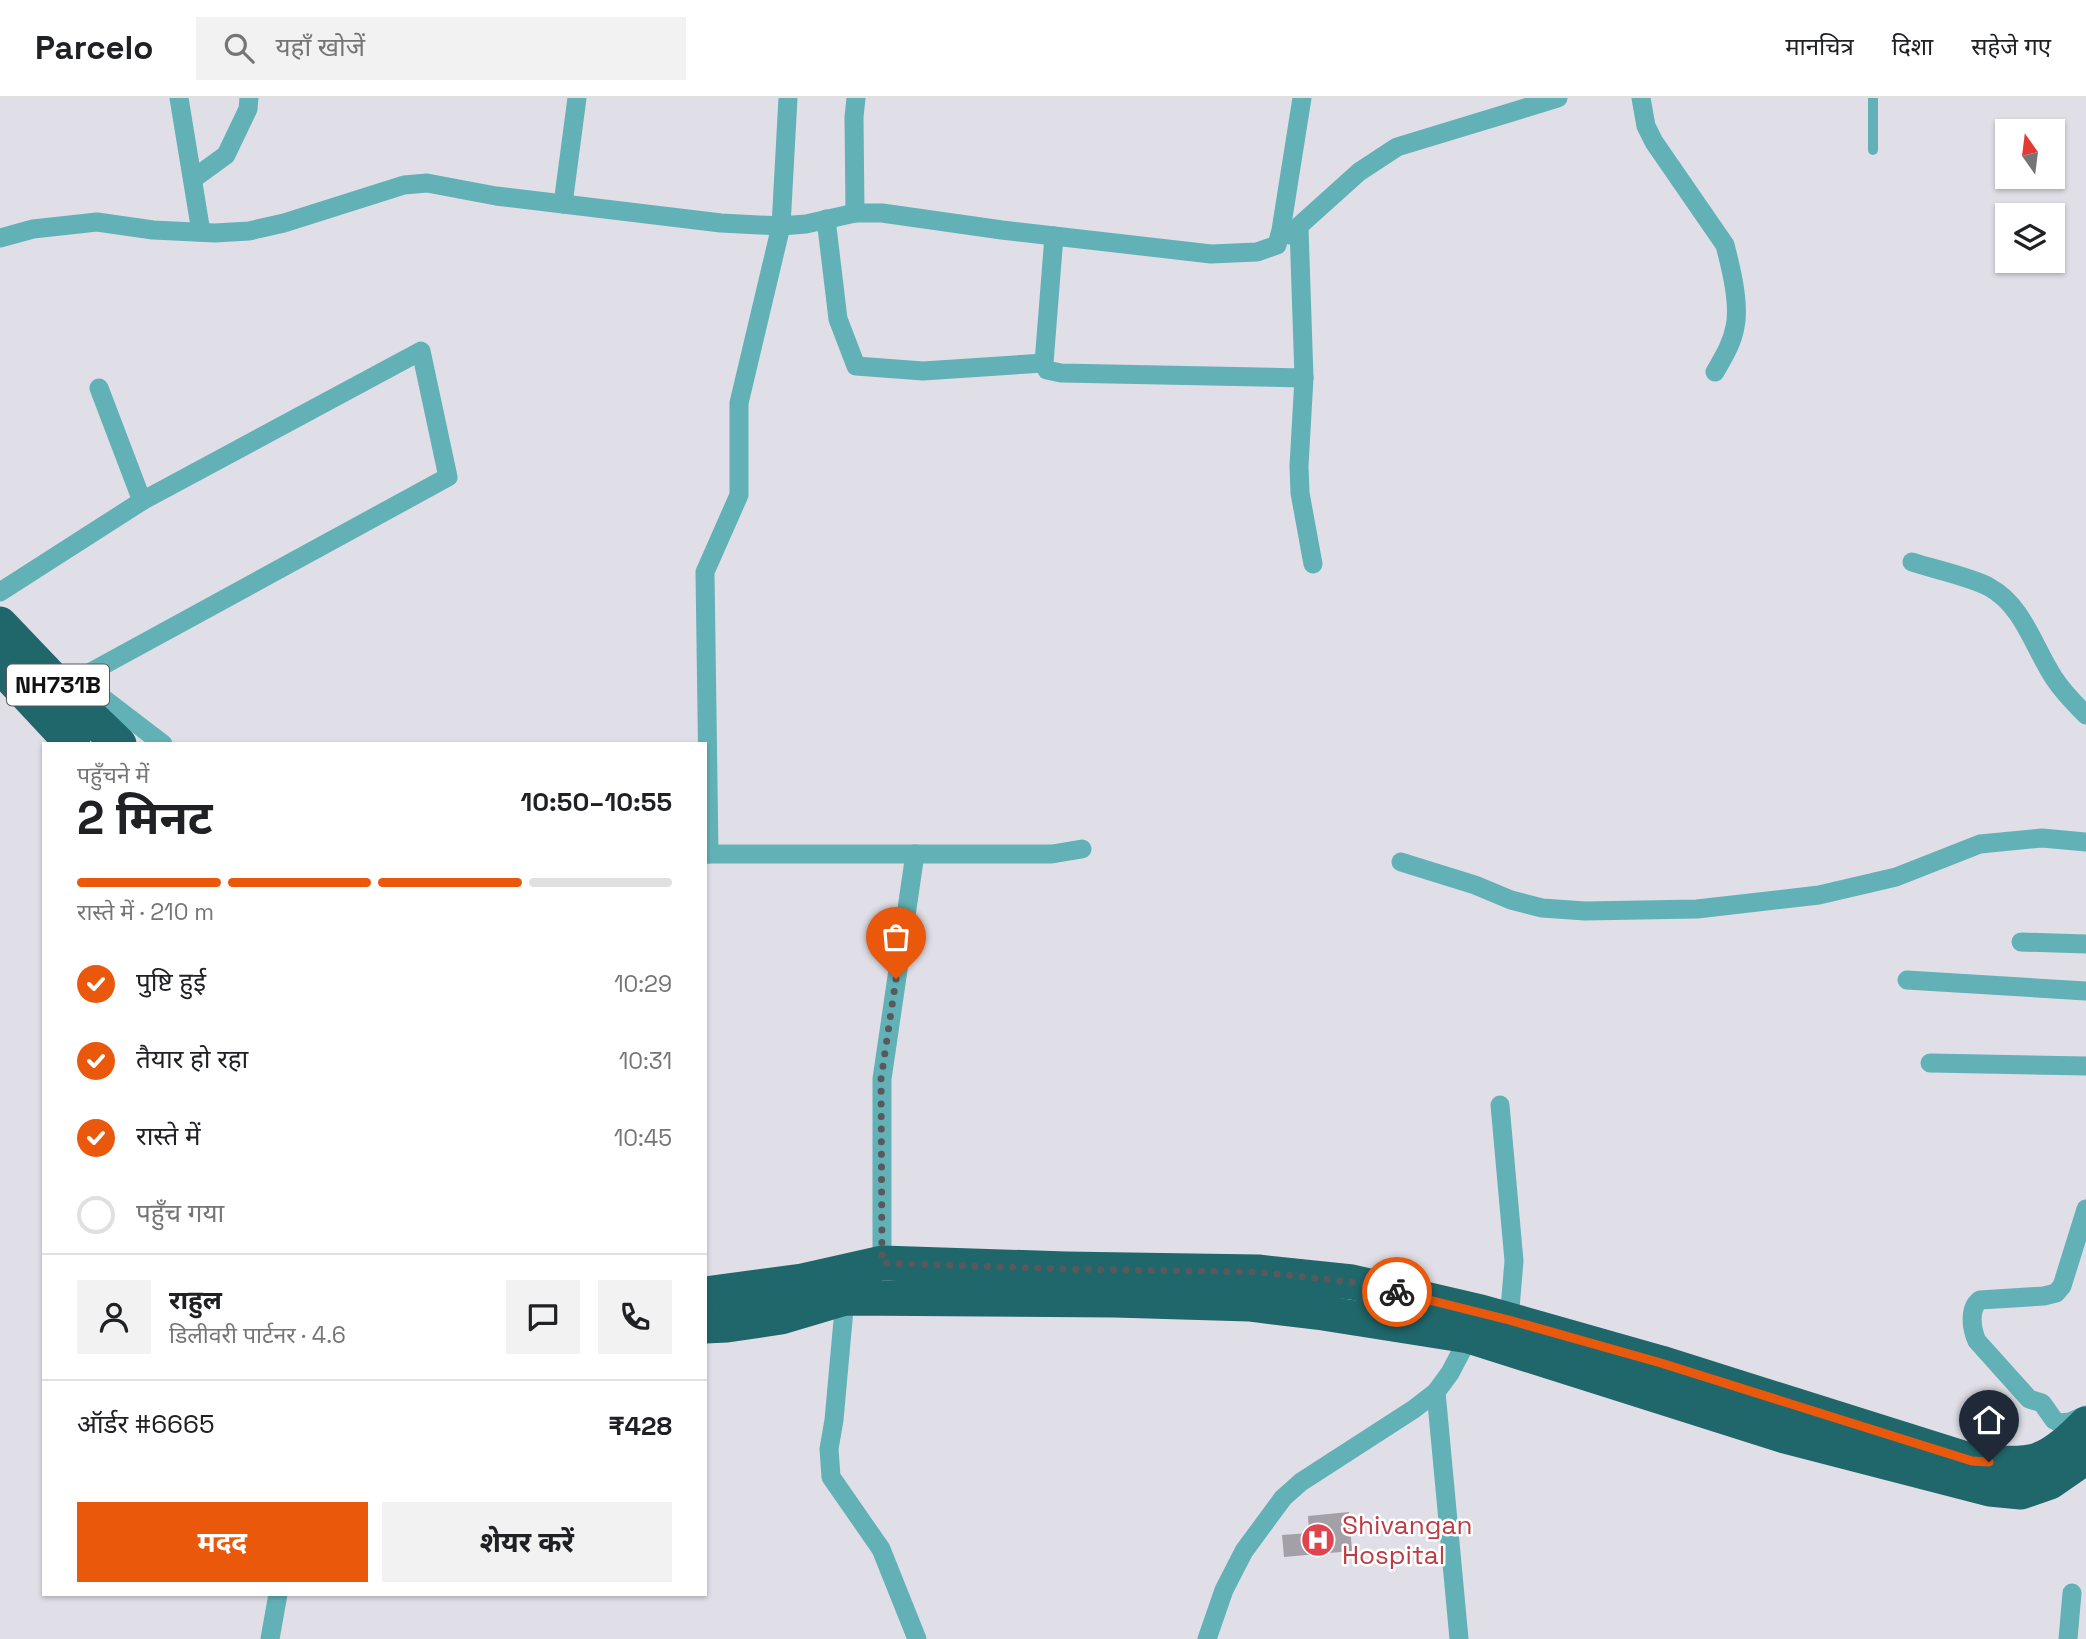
<!DOCTYPE html>
<html lang="hi">
<head>
<meta charset="utf-8">
<style>
	body { margin:0; font-family:"Space Grotesk","Noto Sans Devanagari",sans-serif; background:#f2f2f2; color:#202124; height:100vh; display:flex; flex-direction:column; font-size:26px; white-space:nowrap }
	* { box-sizing:border-box; margin:0 }
	p { font-size:23px; color:#757577 }
	.icon { flex:none; width:38px; height:38px; fill:none; stroke:currentColor; stroke-width:2; stroke-linecap:round; stroke-linejoin:round }
	.map { position:relative; flex:1; overflow:hidden }
	.drawer { position:absolute; left:42px; top:644px; width:665px; height:854px; display:flex; flex-direction:column; background:#fff; border-radius:0px; box-shadow:0 2px 5px #0004 }
	.drawer>* { flex:none }
	.needle { width:46px; rotate:346deg }
	.fabs { position:absolute; left:1995px; top:21px; display:grid; gap:14px }
	.fabs a { display:grid; place-items:center; width:70px; height:70px; border-radius:0px; background:#fff; box-shadow:0 2px 5px #0004; font-size:35px }
	.pin { position:absolute; display:grid; place-items:center; width:60px; height:60px; color:#fff; margin:-72px -30px; border-radius:50% 50% 50% 0; rotate:-45deg; box-shadow:0 0 7px #0007 }
	.pin .icon { rotate:45deg }
	.courier { position:absolute; display:grid; place-items:center; width:70px; height:70px; margin:-35px; border:5px solid #ea580c; border-radius:50%; background:#fff; color:#222; box-shadow:0 2px 9px #0007 }
	.headline em { font-style:normal; font-weight:700 }
	.headline div { display:flex; flex-direction:column-reverse }
	.headline { display:flex; align-items:center; justify-content:space-between; height:119px; padding:0 35px }
	h1 { font-size:46px; font-weight:700; line-height:52px }
	.bar { display:grid; grid-template-columns:repeat(4,1fr); gap:10px 7px; align-content:center; height:84px; padding:0 35px }
	.bar i { height:9px; border-radius:5px; background:#e0e0e0 }
	.bar .current { background:#ea580c }
	.bar p { grid-column:span 4 }
	.line { display:flex; align-items:center; gap:18px; padding:0 35px; border-top:2px solid #e0e0e0 }
	.line div { flex:1 }
	.round { display:grid; place-items:center; flex:none; width:74px; height:74px; border-radius:0px; background:#f2f2f2 }
	ol { padding:0 35px; list-style:none }
	li { display:flex; align-items:center; gap:21px; height:77px }
	li p { margin-inline-start:auto }
	li .icon { padding:7px; border-radius:50%; background:#ea580c; color:#fff; stroke-width:4 }
	li:last-child { color:#757577 }
	li i { width:38px; height:38px; border:4px solid #e0e0e0; border-radius:50% }
	.action { display:flex; gap:14px; margin-top:auto; padding:14px 35px }
	.action a { flex:1; height:80px; border-radius:0px; background:#ea580c; color:#fff; font-size:28px; font-weight:700; line-height:80px; text-align:center }
	.action a+a { background:#f2f2f2; color:#202124 }
	header { display:flex; align-items:center; gap:42px; box-sizing:border-box; height:98px; padding:0 35px; background:#fff; border-bottom:2px solid #e0e0e0 }
	header strong { font-size:33px }
	nav { display:flex; gap:38px; margin-inline-start:auto; font-size:24px }
	.search { width:490px; height:63px; background:#f2f2f2; display:flex; align-items:center; gap:18px; box-sizing:border-box; padding:0 24px; border-radius:0px; color:#757577; font-size:26px }
	.map>svg:first-child { display:block }
	.building { fill:#a3a0a7 }
	.lines { fill:none; stroke-linecap:round; stroke-linejoin:round }
	.lane { stroke:#62b1b6; stroke-width:10 }
	.street { stroke:#62b1b6; stroke-width:19 }
	.highway { stroke:#20676c; stroke-width:35 }
	.done { stroke:#59595d; stroke-width:7; stroke-dasharray:0 12.6 }
	.route { stroke:#ea580c; stroke-width:9 }
	.labels { text-anchor:middle; stroke-width:5; stroke-linejoin:round; paint-order:stroke }
	.shield { fill:#fff; stroke:#58585a; stroke-width:2 }
	.shield-label { font-size:24px; font-weight:bold; fill:#111113 }
	.health-label { font-size:26px; fill:#be3a42; stroke:#fff; text-anchor:start }
</style>
</head>
<body>
<header>
<strong>Parcelo</strong>
<div class="search"><svg class="icon" aria-label="search" viewBox="0 0 24 24"><circle cx="10" cy="10" r="6"/><path d="M15 15l6 6"/></svg>यहाँ खोजें</div>
<nav><a>मानचित्र</a><a>दिशा</a><a>सहेजे गए</a></nav>
</header>
<div class="map">
<svg width="2086" height="1541" viewBox="0 0 2086 1541">
	<rect width="100%" height="100%" fill="#e0dfe7"/>
	<path class="building" d="M1349 1414 1352 1453 1284 1459 1282 1437 1309 1435 1308 1418Z"/>
	<g class="lines">
		<path class="lane" d="M1873 52V0"/>
		<g class="street">
			<path d="M179 0 201 134"/>
			<path d="M1641 0 1646 28 1654 44 1725 147C1731 170 1740 206 1735 229 1732 246 1723 260 1715 274"/>
			<path d="M193 81 226 57 248 11 249 0"/>
			<path d="M563 106 577 0"/>
			<path d="M855 115 854 19 856 0"/>
			<path d="M826 121 838 221 856 268 923 273 1044 265"/>
			<path d="M1299 130 1304 280 1299 368 1300 395 1313 466"/>
			<path d="M1289 137 1359 74 1397 49 1558 0"/>
			<path d="M1054 138 1044 265 1047 272 1061 275 1304 280"/>
			<path d="M0 140 33 131 97 124 153 132 215 135 249 133 284 125 404 87 427 85 496 98 721 125 781 128 806 126 855 115H882L1002 132 1211 156 1257 154 1277 147 1281 132 1302 0"/>
			<path d="M99 290 142 403"/>
			<path d="M1912 464C1933 471 1971 479 1989 489 2023 507 2034 550 2054 580 2063 594 2075 606 2086 617"/>
			<path d="M0 494 142 403 421 253 448 379 78 581 63 592"/>
			<path d="M78 581 163 646"/>
			<path d="M705 756H1052L1082 751"/>
			<path d="M709 756 705 474 739 397V305L781 128 788 0"/>
			<path d="M1401 764 1475 787 1511 802 1542 810 1585 813 1697 811 1819 797 1896 779 1980 746 2042 740 2086 744"/>
			<path d="M2021 844 2086 846"/>
			<path d="M1907 882 2086 893"/>
			<path d="M1930 965 2086 968"/>
			<path d="M1500 1007 1514 1163 1509 1222"/>
			<path d="M2086 1111 2062 1188 2056 1195 2044 1198 1980 1202C1969 1210 1971 1230 1977 1243L2029 1301 2042 1305 2054 1322 2060 1325 2070 1324 2086 1317"/>
			<path d="M882 1165V981L915 756"/>
			<path d="M845 1200 834 1322 829 1351 831 1379 881 1451 917 1541"/>
			<path d="M1436 1294 1459 1541"/>
			<path d="M270 1541 278 1496"/>
			<path d="M1207 1541 1224 1492 1244 1453 1283 1400 1301 1384 1414 1311 1436 1294 1450 1275 1472 1233"/>
			<path d="M2068 1541 2072 1495"/>
		</g>
		<g class="highway">
			<path d="M0 526 63 592 119 646"/>
			<path d="M0 568 73 646"/>
			<path d="M705 1196 802 1183 882 1165 1066 1171 1258 1174 1352 1184 1481 1214 1661 1265 1972 1363C1991 1365 2020 1368 2038 1362 2057 1355 2072 1340 2086 1326"/>
			<path d="M705 1228 727 1227 781 1219 845 1200 1115 1202 1249 1206 1323 1215 1469 1238 1785 1338 1990 1391 2021 1394 2050 1384 2086 1359"/>
		</g>
	</g>
	<g class="lines">
		<path class="done" d="M896 881 881 981 882 1165 1066 1171 1258 1174 1352 1184 1397 1194"/>
		<path class="route" d="M1397 1194 1509 1222 1661 1265 1972 1363 1989 1364"/>
	</g>
	<defs>
		<g id="hospital-disc" transform="scale(1.75)"><circle r="9.5" fill="#e0444e" stroke="#fff"/><path d="M-5-5h3v3.5h4V-5h3V5h-3V1.5h-4V5h-3Z" fill="#fff"/></g>
	</defs>
	<g fill-rule="evenodd">
		<use href="#hospital-disc" x="1318" y="1442"/>
	</g>
	<g class="labels">
		<rect class="shield" x="7" y="566.5" width="102" height="41" rx="5"/>
		<g class="shield-label">
			<text x="58" y="595">NH731B</text>
		</g>
		<g class="health-label">
			<text x="1342" y="1436">Shivangan<tspan x="1342" dy="30">Hospital</tspan></text>
		</g>
	</g>
</svg>
<div class="fabs">
<a><svg class="needle" viewBox="-14 -14 28 28"><path d="M0-13l5 13h-10z" fill="#e53935"/><path d="M0 13l5-13h-10z" fill="#757577"/></svg></a>
<a><svg class="icon" aria-label="layers" viewBox="0 0 24 24"><path d="M12 4l9 5-9 5-9-5zM3 14l9 5 9-5"/></svg></a>
</div>
<div class="pin" style="left:896px;top:881px;background:#ea580c"><svg class="icon" aria-label="bag" viewBox="0 0 24 24"><path d="M5 8h14l-1 12H6zM9 8a3 3 0 0 1 6 0"/></svg></div>
<div class="pin" style="left:1989px;top:1364px;background:#1f2937"><svg class="icon" aria-label="home" viewBox="0 0 24 24"><path d="M3 11l9-7 9 7M6 9v11h12V9"/></svg></div>
<div class="courier" style="left:1397px;top:1194px"><svg class="icon" aria-label="bike" viewBox="0 0 24 24"><circle cx="6" cy="16" r="4"/><circle cx="18" cy="16" r="4"/><path d="M6 16l4-8h5l3 8M10 8l3 8H6M13 5h3"/></svg></div>
<section class="drawer">
<div class="headline"><div><h1>2 मिनट</h1><p>पहुँचने में</p></div><em>10:50–10:55</em></div>
<div class="bar"><i class="current"></i><i class="current"></i><i class="current"></i><i></i><p>रास्ते में · 210 m</p></div>
<ol>
<li><svg class="icon" aria-label="check" viewBox="0 0 24 24"><path d="M5 12l5 5 9-10"/></svg>पुष्टि हुई<p>10:29</p></li>
<li><svg class="icon" aria-label="check" viewBox="0 0 24 24"><path d="M5 12l5 5 9-10"/></svg>तैयार हो रहा<p>10:31</p></li>
<li><svg class="icon" aria-label="check" viewBox="0 0 24 24"><path d="M5 12l5 5 9-10"/></svg>रास्ते में<p>10:45</p></li>
<li><i></i>पहुँच गया</li>
</ol>
<div class="line" style="height:126px"><a class="round"><svg class="icon" aria-label="person" viewBox="0 0 24 24"><circle cx="12" cy="8" r="4"/><path d="M4 21q1-7 8-7t8 7"/></svg></a><div><b>राहुल</b><p>डिलीवरी पार्टनर · 4.6</p></div><a class="round"><svg class="icon" aria-label="chat" viewBox="0 0 24 24"><path d="M4 5h16v11H9l-5 4z"/></svg></a><a class="round"><svg class="icon" aria-label="phone" viewBox="0 0 24 24"><path d="M5 4h4l2 5-3 2q2 4 5 5l2-3 5 2v4C11 20 4 13 5 4z"/></svg></a></div>
<div class="line" style="height:91px"><div>ऑर्डर #6665</div><b>₹428</b></div>
<div class="action"><a>मदद</a><a>शेयर करें</a></div>
</section>
</div>
</body>
</html>
